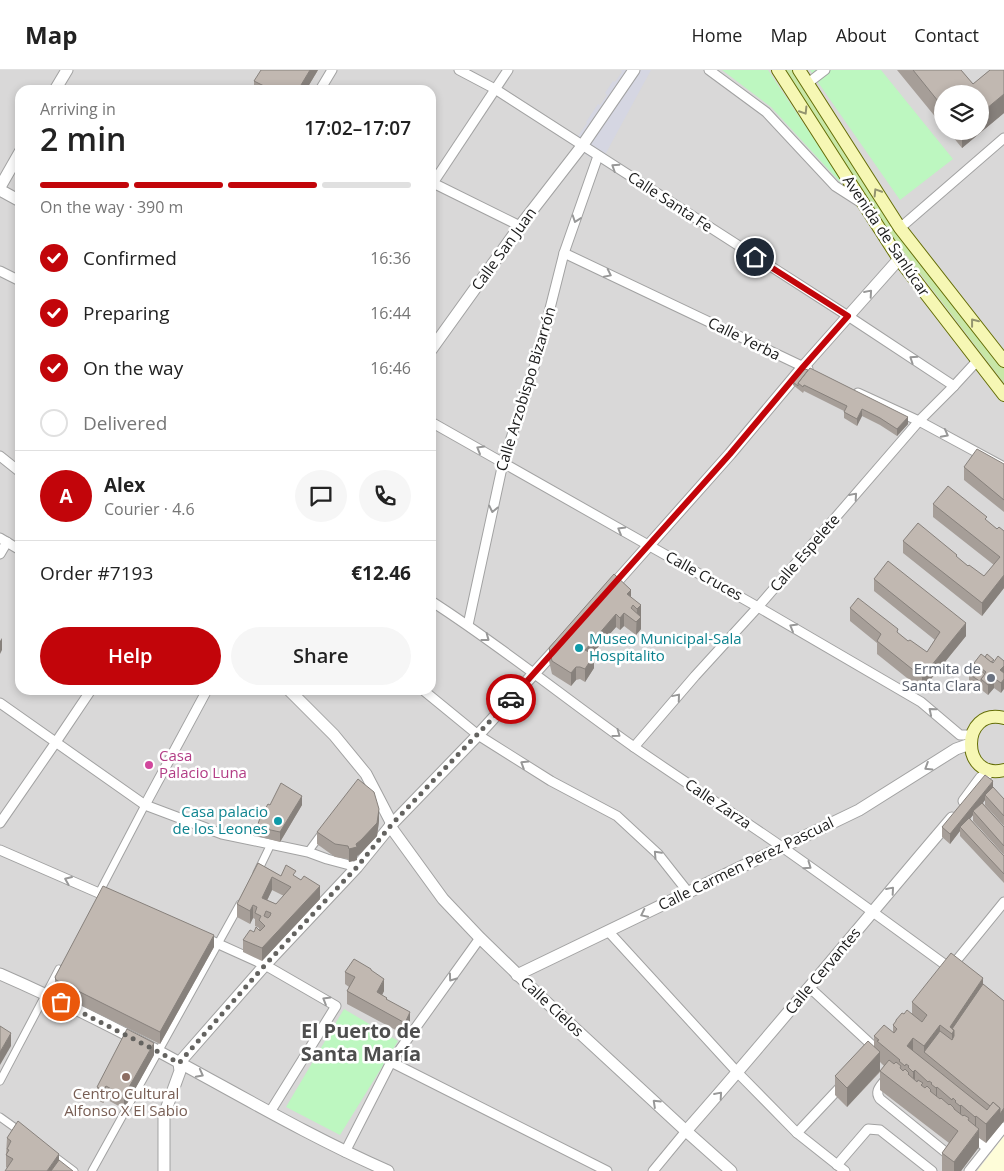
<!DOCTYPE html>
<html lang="en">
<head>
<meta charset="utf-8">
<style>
	body { margin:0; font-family:"Open Sans",sans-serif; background:#f6f6f6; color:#222; height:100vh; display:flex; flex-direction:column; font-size:19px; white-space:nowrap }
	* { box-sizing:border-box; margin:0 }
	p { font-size:16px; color:#767676 }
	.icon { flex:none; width:28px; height:28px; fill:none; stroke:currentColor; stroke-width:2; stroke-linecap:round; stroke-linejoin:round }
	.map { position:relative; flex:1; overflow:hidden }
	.side { position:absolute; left:15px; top:15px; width:421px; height:610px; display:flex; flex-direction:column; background:#fff; border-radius:15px; box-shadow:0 2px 8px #0003 }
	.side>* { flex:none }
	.fabs { position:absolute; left:934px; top:15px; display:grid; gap:10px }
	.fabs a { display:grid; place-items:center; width:55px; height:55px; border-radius:50%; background:#fff; box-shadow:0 2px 8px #0003; font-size:25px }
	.pin { position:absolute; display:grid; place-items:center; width:42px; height:42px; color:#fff; margin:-21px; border:2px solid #fff; border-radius:50%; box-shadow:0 1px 5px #0007 }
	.courier { position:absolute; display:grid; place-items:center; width:50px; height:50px; margin:-25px; border:4px solid #c2050a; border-radius:50%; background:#fff; color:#222; box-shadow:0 1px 6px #0007 }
	.overview em { font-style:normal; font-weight:600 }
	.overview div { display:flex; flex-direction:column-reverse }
	.overview { display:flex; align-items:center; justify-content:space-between; height:85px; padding:0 25px }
	h1 { font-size:32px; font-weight:600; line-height:38px }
	.bar { display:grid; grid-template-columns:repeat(4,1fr); gap:8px 5px; align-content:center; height:60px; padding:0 25px }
	.bar i { height:6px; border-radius:4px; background:#e0e0e0 }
	.bar .on { background:#c2050a }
	.bar p { grid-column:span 4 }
	.line { display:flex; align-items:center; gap:12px; padding:0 25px; border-top:1px solid #e0e0e0 }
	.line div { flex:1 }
	.round { display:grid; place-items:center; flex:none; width:52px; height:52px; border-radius:26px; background:#f6f6f6 }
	ol { padding:0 25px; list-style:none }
	li { display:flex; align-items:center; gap:15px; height:55px }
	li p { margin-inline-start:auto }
	li .icon { padding:5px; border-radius:50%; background:#c2050a; color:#fff; stroke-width:4 }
	li:last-child { color:#767676 }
	li i { width:28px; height:28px; border:2px solid #e0e0e0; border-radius:50% }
	.action { display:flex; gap:10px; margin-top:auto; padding:10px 25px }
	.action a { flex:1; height:58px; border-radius:30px; background:#c2050a; color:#fff; font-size:20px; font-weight:600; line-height:58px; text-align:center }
	.action a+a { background:#f6f6f6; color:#222 }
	header { display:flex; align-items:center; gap:30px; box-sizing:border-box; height:70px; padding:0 25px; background:#fff; border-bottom:1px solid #e0e0e0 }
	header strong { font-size:24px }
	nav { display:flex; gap:28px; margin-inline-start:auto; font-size:18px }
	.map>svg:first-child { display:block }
	.residential { fill:#d9d8d8; fill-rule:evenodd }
	.education { fill:#fefdd9 }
	.grass { fill:#c8e7a7 }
	.park { fill:#bdf7c0 }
	.plaza { fill:#d5d6e2 }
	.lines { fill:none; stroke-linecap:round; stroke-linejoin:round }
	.pedestrian-casing { stroke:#a2a2a2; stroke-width:9 }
	.minor-casing { stroke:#a2a2a2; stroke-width:11 }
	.tertiary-casing { stroke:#a2a2a2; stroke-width:13 }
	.secondary-casing { stroke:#656e07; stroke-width:14 }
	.pedestrian { stroke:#fff; stroke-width:7 }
	.minor { stroke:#fff; stroke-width:9 }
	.tertiary { stroke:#fff; stroke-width:11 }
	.secondary { stroke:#f6f7b4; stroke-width:12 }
	.wall { fill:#a69e98; fill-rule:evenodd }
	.shaded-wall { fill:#87817c }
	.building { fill:#c1b8b1; stroke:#87817c; fill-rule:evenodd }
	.oneway { stroke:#93946f }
	.oneway2 { stroke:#989898 }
	.done { stroke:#646360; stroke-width:5; stroke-dasharray:0 9 }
	.route { stroke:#c2050a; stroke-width:6 }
	.culture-dot { fill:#0f9aa8; stroke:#fff; stroke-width:2 }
	.worship-dot { fill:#6b7280; stroke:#fff; stroke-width:2 }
	.hotel-dot { fill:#d1479c; stroke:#fff; stroke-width:2 }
	.education-dot { fill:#8d6e63; stroke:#fff; stroke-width:2 }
	.labels { text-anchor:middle; stroke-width:5; stroke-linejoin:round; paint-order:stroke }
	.street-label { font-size:15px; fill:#1b1b1b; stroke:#fff }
	.culture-label { font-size:15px; fill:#0d838f; stroke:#fff; text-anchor:start }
	.worship-label { font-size:15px; fill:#5b616d; stroke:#fff; text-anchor:end }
	.hotel-label { font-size:15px; fill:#b23c85; stroke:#fff; text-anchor:start }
	.education-label { font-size:15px; fill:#785e54; stroke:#fff }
	.district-label { font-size:20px; font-weight:bold; fill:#4e4e4e; stroke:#fff }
</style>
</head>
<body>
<header>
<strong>Map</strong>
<nav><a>Home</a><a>Map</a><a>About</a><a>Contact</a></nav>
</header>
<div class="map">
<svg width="1004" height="1101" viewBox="0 0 1004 1101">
	<rect width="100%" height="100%" fill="#ede9e1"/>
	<path class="residential" d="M0 0H1004V1101H0ZM20 20H431V620H20ZM942 24H980V61H942Z"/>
	<path class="education" d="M1004 1066V1101H977Z"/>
	<path class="grass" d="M784 0H794L899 165 1004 298V313L893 168Z"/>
	<g class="park">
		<path d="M722 0H768L844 114 839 111 771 37Z"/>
		<path d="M810 0H881L953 89 900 130 815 8Z"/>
		<path d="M344 939 398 971 340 1065 286 1037Z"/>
	</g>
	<path class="plaza" d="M621 0H651L600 94 572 75 587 53 586 52 598 34 600 35 607 25 605 23 613 11 615 12 622 2Z"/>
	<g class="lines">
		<g class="pedestrian-casing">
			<g id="pedestrian">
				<path d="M308 782 322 763"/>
				<path d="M257 803 271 774"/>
				<path d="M99 823 145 735"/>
				<path d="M0 1011 59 899"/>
				<path d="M0 1047 21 1062"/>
				<path d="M58 1089 74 1101"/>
				<path d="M92 1101 240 834"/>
			</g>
		</g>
		<g class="minor-casing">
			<g id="minor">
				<path d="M459 0 495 19 848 246 954 316"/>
				<path d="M709 0 766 42 835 116 860 132"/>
				<path d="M808 13 825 0"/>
				<path d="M320 20 332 0"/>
				<path d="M431 112 520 156"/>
				<path d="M431 116 508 0"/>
				<path d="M900 158 1004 68"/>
				<path d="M564 183 808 299"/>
				<path d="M0 201 20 211"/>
				<path d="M858 323 919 351 1004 397"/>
				<path d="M431 352 648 475 758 537 921 632 960 665H972"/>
				<path d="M0 386 20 402"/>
				<path d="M0 468 20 480"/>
				<path d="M0 484 7 472"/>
				<path d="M431 531C501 576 566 629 634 677 683 711 733 743 782 777 839 817 895 858 951 899"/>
				<path d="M468 555 503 393 539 282 564 183 598 86"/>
				<path d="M423 620 478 665 551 711 617 746 658 784 688 822"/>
				<path d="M0 633 145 735 222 764 308 782 327 789 357 797"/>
				<path d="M634 677 695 606 758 537 919 351 954 316 977 291"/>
				<path d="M145 735 207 620"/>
				<path d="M0 753 56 672 91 620"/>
				<path d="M0 780 108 827"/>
				<path d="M608 861 738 1003 797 1063 845 1101"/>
				<path d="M203 867 265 895 336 936 270 1042"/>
				<path d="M952 896 1004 832"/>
				<path d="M809 917 875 978"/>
				<path d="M391 992 607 1101"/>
				<path d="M886 1009C881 1016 874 1021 880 1029L949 1085"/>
				<path d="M797 1063 843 1014"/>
				<path d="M971 1066 987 1078"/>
				<path d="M345 1082 391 992 480 868"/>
				<path d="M837 1095 868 1059 880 1060 932 1101"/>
				<path d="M653 1101 686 1061"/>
				<path d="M969 1101 1004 1057"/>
			</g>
		</g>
		<g class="tertiary-casing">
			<g id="tertiary">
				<path d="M55 20 67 0"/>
				<path d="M0 117 20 82"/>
				<path d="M0 120 20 131"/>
				<path d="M431 280 520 156 582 76 634 0"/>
				<path d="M610 519 730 384 803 297 899 189"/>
				<path d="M289 620 334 665 366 704 392 754"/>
				<path d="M964 731 981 708 991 701"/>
				<path d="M390 756 443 829 480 868 543 929 686 1061 731 1101"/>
				<path d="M0 904C53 927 105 953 156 980 233 1021 308 1066 388 1101"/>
				<path d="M517 905 859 740 956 679 970 674"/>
				<path d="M686 1061C777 958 863 852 952 748"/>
				<path d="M164 1101V1045L180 1001 179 993 265 895 357 797 392 754 478 665 559 576"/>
			</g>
		</g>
		<g class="secondary-casing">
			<g id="secondary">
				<path d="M778 0 899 189 1004 325"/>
				<path d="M799 0 900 158 1004 291"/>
				<path d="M1004 648C960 637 960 711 1004 700"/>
			</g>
		</g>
		<use href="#pedestrian" class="pedestrian"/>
		<use href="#minor" class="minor"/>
		<use href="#tertiary" class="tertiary"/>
		<use href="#secondary" class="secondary"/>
	</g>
	<g class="wall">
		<path d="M318 0 306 20H254V11Z"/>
		<path d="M897 0H961L973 14 990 0H1004V43L962 78 948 61H980V24H942V55Z"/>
		<path d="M805 299 908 354 897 366 880 355 862 346 857 356 844 348V341L804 321 803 323 793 315V312Z"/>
		<path d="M1004 394V442L964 410V397Z"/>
		<path d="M933 434 987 451 997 459 1004 518 982 546 903 483V471L957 488 968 496 984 506 994 495 933 447Z"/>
		<path d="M874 509 966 566 922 620 877 584V573L850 551V538L898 563 908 571 927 582 935 570 874 521Z"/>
		<path d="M631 527 641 546V559L636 565 624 556 620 560 616 557 592 584 594 598 585 612 580 609 576 610 571 616 552 604 549 591V578Z"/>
		<path d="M984 587 994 592 1004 591 1001 623 994 618 988 625 969 610V604L974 596V593Z"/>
		<path d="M993 718 1004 729V756L985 735V730L983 733 1004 757V785L973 751V745L970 749 1004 786V813L960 766V761L950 774 942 767V757Z"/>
		<path d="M270 735H302L280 772 257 766V757Z"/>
		<path d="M379 751 377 766 361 783 357 786V790L349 792 348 789 335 787 317 774V762Z"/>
		<path d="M258 793 281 806 296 807 320 829 262 891 243 882V870L254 862 259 859V858L255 856V849L253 848 250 854 237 847V834ZM272 820 284 826 276 834 267 830Z"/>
		<path d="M214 877 160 974 56 923 55 920V907Z"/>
		<path d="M371 900 384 921 382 925 410 955 405 965 347 934V921L349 917 345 914V902Z"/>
		<path d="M983 914 1004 931V1051L986 1073 979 1068V1077L961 1101H942V1083L949 1073 880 1020V1002L847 1037 835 1025V1006L874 977V966L893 962V955L896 952V950L904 944 912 943V932ZM880 992 884 996 880 1001Z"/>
		<path d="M154 985 124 1039 106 1029 103 1033 97 1030V1017Z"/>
		<path d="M7 1068 59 1090 7 1098 6 1097V1085Z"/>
	</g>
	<g class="shaded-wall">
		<path d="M310 0H318L306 20H298Z"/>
		<path d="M1004 24V43L962 78V61H980V44Z"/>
		<path d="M862 339V346L857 356V349Z"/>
		<path d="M908 347V354L897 366V359Z"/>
		<path d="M1004 505V518L982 546V533Z"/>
		<path d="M631 520V532L627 524Z"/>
		<path d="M641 535V559L636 565 637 539Z"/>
		<path d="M624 543V556L620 560V548Z"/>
		<path d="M616 544V557L585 592V580Z"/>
		<path d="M966 553V566L922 620V607Z"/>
		<path d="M2 568V580L0 584V571Z"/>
		<path d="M594 585V598L585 612V599Z"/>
		<path d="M1004 596V605L1000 600Z"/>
		<path d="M576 597V610L571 616V603Z"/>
		<path d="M994 608V618L988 625V615Z"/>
		<path d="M1004 609V619L1001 623V613Z"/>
		<path d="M993 711V721L985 725V730L975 743 973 741V745L962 759 960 757V761L950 774V764Z"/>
		<path d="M302 726V735L280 772V762Z"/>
		<path d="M379 739V751L377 766 361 783 357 786V790L349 792V779L356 774Z"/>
		<path d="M272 807V820L262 841V828Z"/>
		<path d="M320 816V829L262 891V878Z"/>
		<path d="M253 835V848L250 854V841Z"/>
		<path d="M214 865V877L160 974V962Z"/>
		<path d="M983 908V927L952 982V964L950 957Z"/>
		<path d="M384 909V921L377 935V922Z"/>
		<path d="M410 942V955L405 965V953Z"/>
		<path d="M940 955V974L924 982V976Z"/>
		<path d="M11 963V976L0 995V982Z"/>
		<path d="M913 968V987L907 976Z"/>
		<path d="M154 973V985L124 1039V1026Z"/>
		<path d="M880 982V1001L847 1037V1018Z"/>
		<path d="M915 1000V1018L913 1020V1002Z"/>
		<path d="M106 1016V1029L103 1033V1020Z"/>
		<path d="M937 1017V1036L936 1037V1018Z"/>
		<path d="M961 1035V1053L960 1055V1036Z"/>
		<path d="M1000 1038H1004V1051L986 1073V1054Z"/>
		<path d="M976 1046V1064L979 1059V1077L961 1101H954V1092L975 1065V1047Z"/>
		<path d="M59 1084V1097L56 1101H47Z"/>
	</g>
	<g class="building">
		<path d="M261 0H310L298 20H272L254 11Z"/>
		<path d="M913 0H961L973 14 990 0H1004V24L980 44V24H942V36Z"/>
		<path d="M810 298 908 347 897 359 880 348 862 339 857 349 844 342 847 336 804 315 803 317 798 313Z"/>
		<path d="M805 299 808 300 798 313V316L793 312Z"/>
		<path d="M977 379 1004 394V430L964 397Z"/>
		<path d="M948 416 987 447 985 449 997 459 999 457 1004 461V505L982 533 903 471 918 453 957 485 956 486 968 496 969 495 984 506 1000 487 933 434Z"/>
		<path d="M888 491 966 553 922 607 877 571 881 564 850 538 858 528 898 559 897 562 908 571 910 570 927 582 940 562 874 509Z"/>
		<path d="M614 504 631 520 627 524 641 535 637 539 633 535 631 538 641 547 636 552 624 543 620 548 616 544 585 580 594 585 585 599 580 597H576L571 603 552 591 549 578Z"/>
		<path d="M981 584 993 593 998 586 1004 591V596L1000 600 1004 603V609L1001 613 994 608 988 615 981 609 986 602 974 593Z"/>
		<path d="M987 584 994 590 991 592 985 587Z"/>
		<path d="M974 596 985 604 981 609V612L969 604Z"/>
		<path d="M985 705 993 711 950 764 942 757Z"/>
		<path d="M358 709 374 722 379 739 377 753 361 770 356 774 357 777 349 779 348 776 335 774 317 762Z"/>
		<path d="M281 713 302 726 280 762 257 757 260 748 268 734 270 735Z"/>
		<path d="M993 717 1004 729V746L985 725Z"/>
		<path d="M982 733 1004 757V776L973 741Z"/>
		<path d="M969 748 1004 786V804L960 757Z"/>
		<path d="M258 793 281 806 286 795 296 801 293 805 301 810 304 806 320 816 262 878 243 870 250 860 254 862 256 857 260 861 265 856 259 850 261 846 255 843 257 837 253 835 250 841 237 834ZM272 807 291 817 276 834 262 828ZM266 841 271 843 270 846 268 848 264 846Z"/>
		<path d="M103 816 214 865 160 962 56 910 55 907Z"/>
		<path d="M951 883 983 908 950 957 954 960 952 964 940 955 924 976 913 968 907 976 987 1040 993 1032 1000 1038 986 1054 976 1046 975 1047 961 1035 960 1036 955 1032 956 1031 953 1028 952 1030 937 1017 936 1018 931 1014 932 1013 929 1011 928 1012 915 1000 913 1002 908 997 909 996 906 994 905 996 899 991 900 990 877 971 879 970 874 966 884 955 894 963 897 959 893 955 896 951V950L902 943 904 944 907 940 922 952 927 945 912 932Z"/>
		<path d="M354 889 371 899V900L384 909 377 922 387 928 386 929 410 942 405 953 347 921 355 907 345 902Z"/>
		<path d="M983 914 1004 931V1038L1000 1044V1038L993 1032 990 1036 924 982 940 961 952 970 954 966V960L952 959Z"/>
		<path d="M0 956 11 963 0 982Z"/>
		<path d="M127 959 154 973 124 1026 106 1016 103 1020 97 1017Z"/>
		<path d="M868 971 880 982 847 1018 835 1006Z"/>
		<path d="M889 990 894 994 896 992 901 996 900 998 903 1001 905 999 909 1003 908 1004 917 1012 918 1010 923 1013 921 1015 925 1018 927 1016 931 1020 930 1021 940 1029 941 1028 949 1035 950 1034 954 1038V1039L963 1046 964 1045 969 1048 968 1050 979 1059 954 1092 942 1083 958 1061 880 1001Z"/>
		<path d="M18 1051 59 1084 47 1101H5L13 1089 6 1085 9 1080 7 1079 11 1071 7 1068Z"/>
		<path d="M59 1090 73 1101H51Z"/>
	</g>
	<defs><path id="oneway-chevron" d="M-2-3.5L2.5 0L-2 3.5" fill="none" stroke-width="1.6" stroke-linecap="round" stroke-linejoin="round" transform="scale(1.25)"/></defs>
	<g class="oneway">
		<use href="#oneway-chevron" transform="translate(804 41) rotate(58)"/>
		<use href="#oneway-chevron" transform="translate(877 122) rotate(-122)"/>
		<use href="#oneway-chevron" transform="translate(974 252) rotate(-128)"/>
	</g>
	<g class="oneway2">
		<use href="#oneway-chevron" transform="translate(615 97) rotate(-147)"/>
		<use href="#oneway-chevron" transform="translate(576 149) rotate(109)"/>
		<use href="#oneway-chevron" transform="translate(608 204) rotate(26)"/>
		<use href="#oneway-chevron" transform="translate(869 223) rotate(-49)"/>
		<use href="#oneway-chevron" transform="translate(913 289) rotate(-146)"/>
		<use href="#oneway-chevron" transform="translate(945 364) rotate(28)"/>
		<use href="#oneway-chevron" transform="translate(480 379) rotate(-150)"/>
		<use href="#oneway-chevron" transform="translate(854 426) rotate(-49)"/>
		<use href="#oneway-chevron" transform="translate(493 439) rotate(102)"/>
		<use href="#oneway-chevron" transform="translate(621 460) rotate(-150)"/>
		<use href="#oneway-chevron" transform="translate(793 557) rotate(-150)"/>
		<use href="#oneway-chevron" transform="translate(486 568) rotate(37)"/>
		<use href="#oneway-chevron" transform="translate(677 627) rotate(-50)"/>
		<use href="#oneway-chevron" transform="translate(932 641) rotate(-140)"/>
		<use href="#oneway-chevron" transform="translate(617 664) rotate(36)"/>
		<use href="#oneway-chevron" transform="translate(524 694) rotate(-148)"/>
		<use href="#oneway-chevron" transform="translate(928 697) rotate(148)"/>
		<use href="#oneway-chevron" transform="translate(657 784) rotate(-133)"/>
		<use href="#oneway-chevron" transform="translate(808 796) rotate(35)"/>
		<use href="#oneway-chevron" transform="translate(68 810) rotate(-157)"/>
		<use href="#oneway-chevron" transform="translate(891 820) rotate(-49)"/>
		<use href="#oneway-chevron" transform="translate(644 844) rotate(154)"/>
		<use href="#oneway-chevron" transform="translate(452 908) rotate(126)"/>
		<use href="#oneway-chevron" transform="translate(326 930) rotate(-149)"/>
		<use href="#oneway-chevron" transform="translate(200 1004) rotate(28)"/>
		<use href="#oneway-chevron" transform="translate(719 1025) rotate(-49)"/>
		<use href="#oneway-chevron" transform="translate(656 1033) rotate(-137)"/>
	</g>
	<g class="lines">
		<path class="done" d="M61 932 153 979 179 993 265 895 357 797 392 754 511 629"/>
		<path class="route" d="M511 629 730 384 803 297 848 246 755 187"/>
	</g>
	<g class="culture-dot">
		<circle cx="579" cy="578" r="5"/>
		<circle cx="278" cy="751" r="5"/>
	</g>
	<circle class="worship-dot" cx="991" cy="608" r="5"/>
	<circle class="hotel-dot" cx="149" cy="695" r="5"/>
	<circle class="education-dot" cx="126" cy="1007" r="5"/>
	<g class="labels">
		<g class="street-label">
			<text transform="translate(670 132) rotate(33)" y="5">Calle Santa Fe</text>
			<text transform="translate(886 166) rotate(56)" y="5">Avenida de Sanlúcar</text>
			<text transform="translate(504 179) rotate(-54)" y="5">Calle San Juan</text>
			<text transform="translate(744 269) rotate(26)" y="5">Calle Yerba</text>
			<text transform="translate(526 319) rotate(-73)" y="5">Calle Arzobispo Bizarrón</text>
			<text transform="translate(805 483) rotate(-49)" y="5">Calle Espelete</text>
			<text transform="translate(704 506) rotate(29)" y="5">Calle Cruces</text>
			<text transform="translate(718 734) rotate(34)" y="5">Calle Zarza</text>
			<text transform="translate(746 794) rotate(-26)" y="5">Calle Carmen Perez Pascual</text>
			<text transform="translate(823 901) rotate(-50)" y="5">Calle Cervantes</text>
			<text transform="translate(552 937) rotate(43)" y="5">Calle Cielos</text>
		</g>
		<g class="culture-label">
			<text x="589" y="574">Museo Municipal-Sala<tspan x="589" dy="17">Hospitalito</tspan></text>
			<text x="268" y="747" text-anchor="end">Casa palacio<tspan x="268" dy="17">de los Leones</tspan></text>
		</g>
		<g class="worship-label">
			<text x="981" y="604">Ermita de<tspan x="981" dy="17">Santa Clara</tspan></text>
		</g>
		<g class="hotel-label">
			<text x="159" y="691">Casa<tspan x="159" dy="17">Palacio Luna</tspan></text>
		</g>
		<g class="education-label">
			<text x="126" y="1029">Centro Cultural<tspan x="126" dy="17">Alfonso X El Sabio</tspan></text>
		</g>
		<g class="district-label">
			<text x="361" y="968">El Puerto de<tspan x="361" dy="23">Santa María</tspan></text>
		</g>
	</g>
</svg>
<div class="fabs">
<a><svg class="icon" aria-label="layers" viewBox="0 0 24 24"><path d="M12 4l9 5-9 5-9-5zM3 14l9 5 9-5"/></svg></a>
</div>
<div class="pin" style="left:61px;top:932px;background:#ea580c"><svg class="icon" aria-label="bag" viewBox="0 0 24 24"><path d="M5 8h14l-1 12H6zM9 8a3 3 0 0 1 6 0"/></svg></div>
<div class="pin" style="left:755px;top:187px;background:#1f2937"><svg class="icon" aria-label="home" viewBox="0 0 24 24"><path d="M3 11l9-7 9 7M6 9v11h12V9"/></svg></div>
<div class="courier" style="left:511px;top:629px"><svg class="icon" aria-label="car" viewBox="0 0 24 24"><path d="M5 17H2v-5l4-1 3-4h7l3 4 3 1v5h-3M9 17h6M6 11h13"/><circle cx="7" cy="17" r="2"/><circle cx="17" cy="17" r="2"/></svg></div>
<section class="side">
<div class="overview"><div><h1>2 min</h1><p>Arriving in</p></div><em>17:02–17:07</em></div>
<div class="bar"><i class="on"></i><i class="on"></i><i class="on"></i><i></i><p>On the way · 390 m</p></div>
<ol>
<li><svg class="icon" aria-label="check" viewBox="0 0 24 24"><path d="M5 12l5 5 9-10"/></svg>Confirmed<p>16:36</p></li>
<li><svg class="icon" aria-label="check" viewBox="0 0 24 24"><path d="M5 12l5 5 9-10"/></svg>Preparing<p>16:44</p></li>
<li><svg class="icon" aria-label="check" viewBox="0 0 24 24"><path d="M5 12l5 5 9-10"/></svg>On the way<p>16:46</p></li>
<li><i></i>Delivered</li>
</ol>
<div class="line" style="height:90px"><b class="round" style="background:#c2050a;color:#fff">A</b><div><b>Alex</b><p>Courier · 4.6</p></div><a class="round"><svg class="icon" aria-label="chat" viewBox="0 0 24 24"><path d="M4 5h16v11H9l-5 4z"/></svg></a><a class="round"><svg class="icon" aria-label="phone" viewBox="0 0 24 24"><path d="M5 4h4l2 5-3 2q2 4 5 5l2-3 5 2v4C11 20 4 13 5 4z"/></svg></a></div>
<div class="line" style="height:65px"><div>Order #7193</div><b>€12.46</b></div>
<div class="action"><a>Help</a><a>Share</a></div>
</section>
</div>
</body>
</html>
